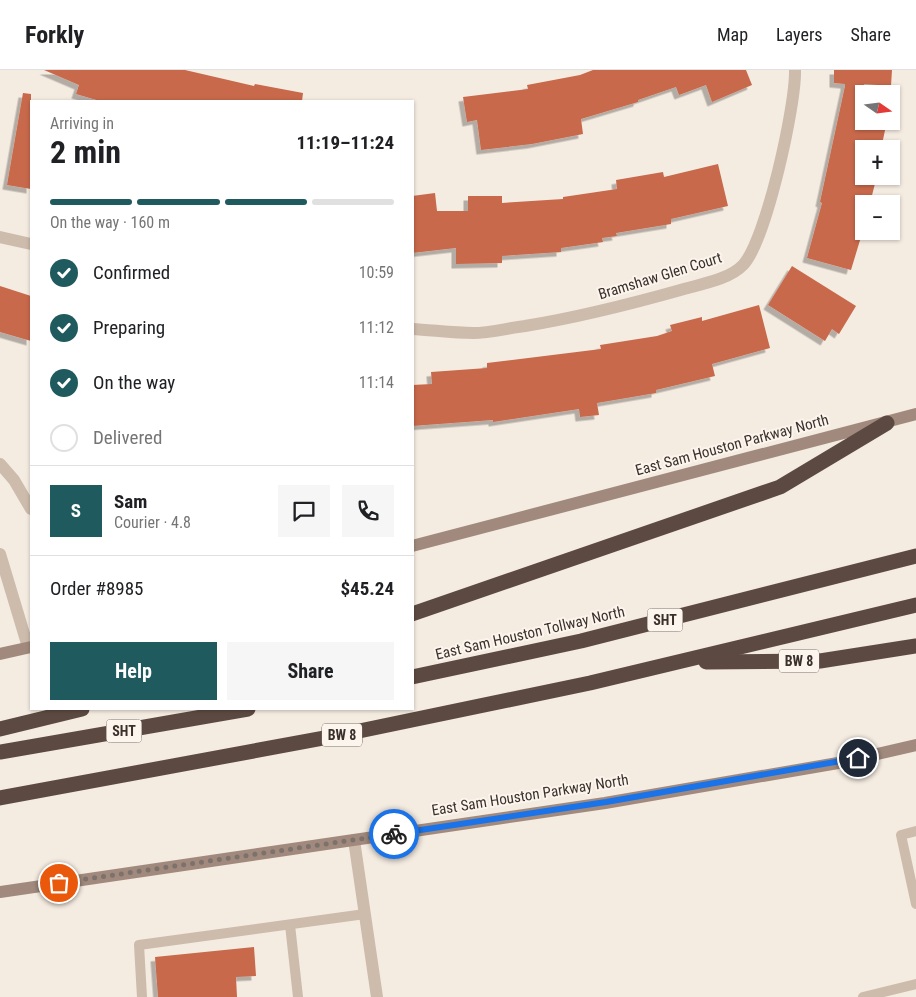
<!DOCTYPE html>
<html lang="en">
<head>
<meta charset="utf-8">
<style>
	body { margin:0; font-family:"Roboto Condensed",sans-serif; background:#f6f6f6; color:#202124; height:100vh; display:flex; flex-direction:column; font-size:19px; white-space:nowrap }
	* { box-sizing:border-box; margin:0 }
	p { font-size:16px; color:#757577 }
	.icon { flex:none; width:28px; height:28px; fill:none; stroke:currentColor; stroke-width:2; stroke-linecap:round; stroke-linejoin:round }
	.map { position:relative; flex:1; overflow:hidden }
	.details { position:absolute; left:30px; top:30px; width:384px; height:610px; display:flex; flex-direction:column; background:#fff; border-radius:0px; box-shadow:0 1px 4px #0004 }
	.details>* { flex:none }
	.needle { width:32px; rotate:104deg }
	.buttons { position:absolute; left:855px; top:15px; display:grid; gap:10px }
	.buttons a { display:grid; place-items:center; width:45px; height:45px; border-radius:0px; background:#fff; box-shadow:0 1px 4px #0004; font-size:25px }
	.pin { position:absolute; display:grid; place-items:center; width:42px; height:42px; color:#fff; margin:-21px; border:2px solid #fff; border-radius:50%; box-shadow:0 1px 5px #0007 }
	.courier { position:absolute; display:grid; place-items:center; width:50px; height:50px; margin:-25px; border:4px solid #1a73e8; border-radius:50%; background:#fff; color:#222; box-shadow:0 1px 6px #0007 }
	.summary em { font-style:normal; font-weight:700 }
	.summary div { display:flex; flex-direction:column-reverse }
	.summary { display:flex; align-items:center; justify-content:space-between; height:85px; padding:0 20px }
	h1 { font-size:32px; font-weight:700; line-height:38px }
	.bar { display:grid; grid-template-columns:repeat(4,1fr); gap:8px 5px; align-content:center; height:60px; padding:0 20px }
	.bar i { height:6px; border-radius:4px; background:#e0e0e0 }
	.bar .selected { background:#1f5a5e }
	.bar p { grid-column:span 4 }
	.line { display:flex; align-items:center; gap:12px; padding:0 20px; border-top:1px solid #e0e0e0 }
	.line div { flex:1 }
	.round { display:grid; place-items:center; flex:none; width:52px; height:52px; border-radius:0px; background:#f6f6f6 }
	ol { padding:0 20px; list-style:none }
	li { display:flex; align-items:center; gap:15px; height:55px }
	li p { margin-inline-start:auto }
	li .icon { padding:5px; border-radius:50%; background:#1f5a5e; color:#fff; stroke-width:4 }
	li:last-child { color:#757577 }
	li i { width:28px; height:28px; border:2px solid #e0e0e0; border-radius:50% }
	.primary-button { display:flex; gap:10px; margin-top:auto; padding:10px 20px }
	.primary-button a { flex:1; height:58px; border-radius:0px; background:#1f5a5e; color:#fff; font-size:20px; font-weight:700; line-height:58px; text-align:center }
	.primary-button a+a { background:#f6f6f6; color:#202124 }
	header { display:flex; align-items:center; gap:30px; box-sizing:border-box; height:70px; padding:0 25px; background:#fff; border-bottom:1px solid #e0e0e0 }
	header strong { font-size:24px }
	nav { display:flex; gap:28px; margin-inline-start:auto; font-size:18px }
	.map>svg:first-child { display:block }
	.building { fill:#c8694b; filter:url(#shadow) }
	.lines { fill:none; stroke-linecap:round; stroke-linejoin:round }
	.lane { stroke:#cdbbac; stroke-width:10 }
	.street { stroke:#cdbbac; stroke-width:12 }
	.secondary { stroke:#a18a7d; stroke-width:12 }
	.highway { stroke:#5c4a42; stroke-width:15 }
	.done { stroke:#7c716b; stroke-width:5; stroke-dasharray:0 9 }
	.route { stroke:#1a73e8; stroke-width:6 }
	.labels { text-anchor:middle; stroke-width:4; stroke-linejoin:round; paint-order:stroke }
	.shield { fill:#fbf5ee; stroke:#756b66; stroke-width:1 }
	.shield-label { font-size:14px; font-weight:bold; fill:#3b302b }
	.street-label { font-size:15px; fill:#3b302b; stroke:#fbf5ee }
</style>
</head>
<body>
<header>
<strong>Forkly</strong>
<nav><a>Map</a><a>Layers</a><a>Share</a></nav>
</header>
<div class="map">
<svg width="916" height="927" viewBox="0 0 916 927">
	<defs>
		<filter id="shadow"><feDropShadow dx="-4.5" dy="4.5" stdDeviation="0" flood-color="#0004"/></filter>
	</defs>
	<rect width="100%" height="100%" fill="#f4ebe1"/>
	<g class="building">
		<path d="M44 0H185L254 16 255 14 303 23 302 31H100L76 24 79 15Z"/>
		<path d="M593 0H746L752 15 712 32 706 15 679 25 676 17 638 30V32L581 49 583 64 532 74 481 80 477 50 467 52 463 27 528 19 527 15 580 5Z"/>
		<path d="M834 0H892L891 16 864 14V51H887L881 79H864V106H877L870 133 864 132V157L851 200 807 188 822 133 820 132 845 16V14L834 13Z"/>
		<path d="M23 23 31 24V119L7 115Z"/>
		<path d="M718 94 728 136 671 149V154L616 163 617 166 602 168 603 172 561 178V182L502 186V193L456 194V178L412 183V126L435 123 437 141H468V126H502V133L563 129V127L617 119 616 110 663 102 664 107Z"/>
		<path d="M792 196 856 236 839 264 832 259 825 271 768 235Z"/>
		<path d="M0 216 31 226V271L0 262Z"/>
		<path d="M759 235 770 278 712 294 715 306 656 320V323L597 333 599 345 580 347 579 339 493 352V350L412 356V315L432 314 431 302 487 298V293L601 279 600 275 657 266 672 261 670 255 702 247V251Z"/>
		<path d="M254 877 256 906 236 907 237 927H158L155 887Z"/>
	</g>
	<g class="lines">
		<g class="lane">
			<path d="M916 761 901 765 916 834"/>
			<path d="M290 855 298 927"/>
			<path d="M142 927 139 875 365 844"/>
			<path d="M863 927 916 914"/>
		</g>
		<g class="street">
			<path d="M0 167 31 174"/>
			<path d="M412 259C432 260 453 263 473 263 490 263 508 258 525 256 580 247 631 234 684 219 702 214 730 209 743 195 766 171 796 35 795 0"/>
			<path d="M0 394 14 410 31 439"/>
			<path d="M0 484 28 577"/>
			<path d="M354 770 377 927"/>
		</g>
		<g class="secondary">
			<path d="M412 476 916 344"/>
			<path d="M0 584 31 577"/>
			<path d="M0 822 605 733 838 693 916 675"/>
		</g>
		<g class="highway">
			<path d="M412 544 780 417 887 353"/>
			<path d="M706 592 820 591 916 576"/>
			<path d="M412 607 581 571 916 486"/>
			<path d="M0 659 82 639"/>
			<path d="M0 682 248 639"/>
			<path d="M0 728 340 665 590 613 916 535"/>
		</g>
	</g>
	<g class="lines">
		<path class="done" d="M59 813 394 764"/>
		<path class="route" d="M394 764 606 732 858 688"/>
	</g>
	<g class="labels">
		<g class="shield">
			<rect x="647.5" y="538.5" width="35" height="23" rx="4"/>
			<rect x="779" y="579.5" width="40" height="23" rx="4"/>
			<rect x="106.5" y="649.5" width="35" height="23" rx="4"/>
			<rect x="322" y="653.5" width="40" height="23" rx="4"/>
		</g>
		<g class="shield-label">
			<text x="665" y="555">SHT</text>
			<text x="799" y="596">BW 8</text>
			<text x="124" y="666">SHT</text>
			<text x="342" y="670">BW 8</text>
		</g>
		<g class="street-label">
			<text transform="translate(660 206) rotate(-17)" y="5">Bramshaw Glen Court</text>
			<text transform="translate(732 375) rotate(-15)" y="5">East Sam Houston Parkway North</text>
			<text transform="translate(530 563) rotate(-13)" y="5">East Sam Houston Tollway North</text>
			<text transform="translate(530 725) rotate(-9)" y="5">East Sam Houston Parkway North</text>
		</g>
	</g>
</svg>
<div class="buttons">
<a><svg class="needle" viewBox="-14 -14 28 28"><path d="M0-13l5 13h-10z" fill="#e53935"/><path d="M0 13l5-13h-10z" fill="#757577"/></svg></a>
<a>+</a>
<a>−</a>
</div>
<div class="pin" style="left:59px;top:813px;background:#ea580c"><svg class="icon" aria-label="bag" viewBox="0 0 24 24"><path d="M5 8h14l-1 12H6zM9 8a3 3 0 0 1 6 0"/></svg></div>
<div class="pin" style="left:858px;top:688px;background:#1f2937"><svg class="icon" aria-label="home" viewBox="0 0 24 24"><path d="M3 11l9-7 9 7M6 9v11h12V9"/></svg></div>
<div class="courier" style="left:394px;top:764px"><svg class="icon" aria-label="bike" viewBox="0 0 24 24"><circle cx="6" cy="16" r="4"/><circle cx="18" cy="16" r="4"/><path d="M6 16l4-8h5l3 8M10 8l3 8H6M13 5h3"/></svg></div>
<section class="details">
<div class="summary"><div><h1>2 min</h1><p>Arriving in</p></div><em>11:19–11:24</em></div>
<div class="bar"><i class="selected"></i><i class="selected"></i><i class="selected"></i><i></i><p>On the way · 160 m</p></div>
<ol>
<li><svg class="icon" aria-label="check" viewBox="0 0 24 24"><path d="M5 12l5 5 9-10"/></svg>Confirmed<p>10:59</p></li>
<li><svg class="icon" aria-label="check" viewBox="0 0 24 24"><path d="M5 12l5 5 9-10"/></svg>Preparing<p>11:12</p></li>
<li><svg class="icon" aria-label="check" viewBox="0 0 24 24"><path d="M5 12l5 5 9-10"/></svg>On the way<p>11:14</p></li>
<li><i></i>Delivered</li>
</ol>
<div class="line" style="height:90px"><b class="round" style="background:#1f5a5e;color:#fff">S</b><div><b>Sam</b><p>Courier · 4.8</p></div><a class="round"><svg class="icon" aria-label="chat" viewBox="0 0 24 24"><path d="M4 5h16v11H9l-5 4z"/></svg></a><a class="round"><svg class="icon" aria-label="phone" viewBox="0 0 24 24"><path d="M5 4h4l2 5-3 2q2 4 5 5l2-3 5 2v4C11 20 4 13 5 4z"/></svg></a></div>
<div class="line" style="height:65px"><div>Order #8985</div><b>$45.24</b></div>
<div class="primary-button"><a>Help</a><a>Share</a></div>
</section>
</div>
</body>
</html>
